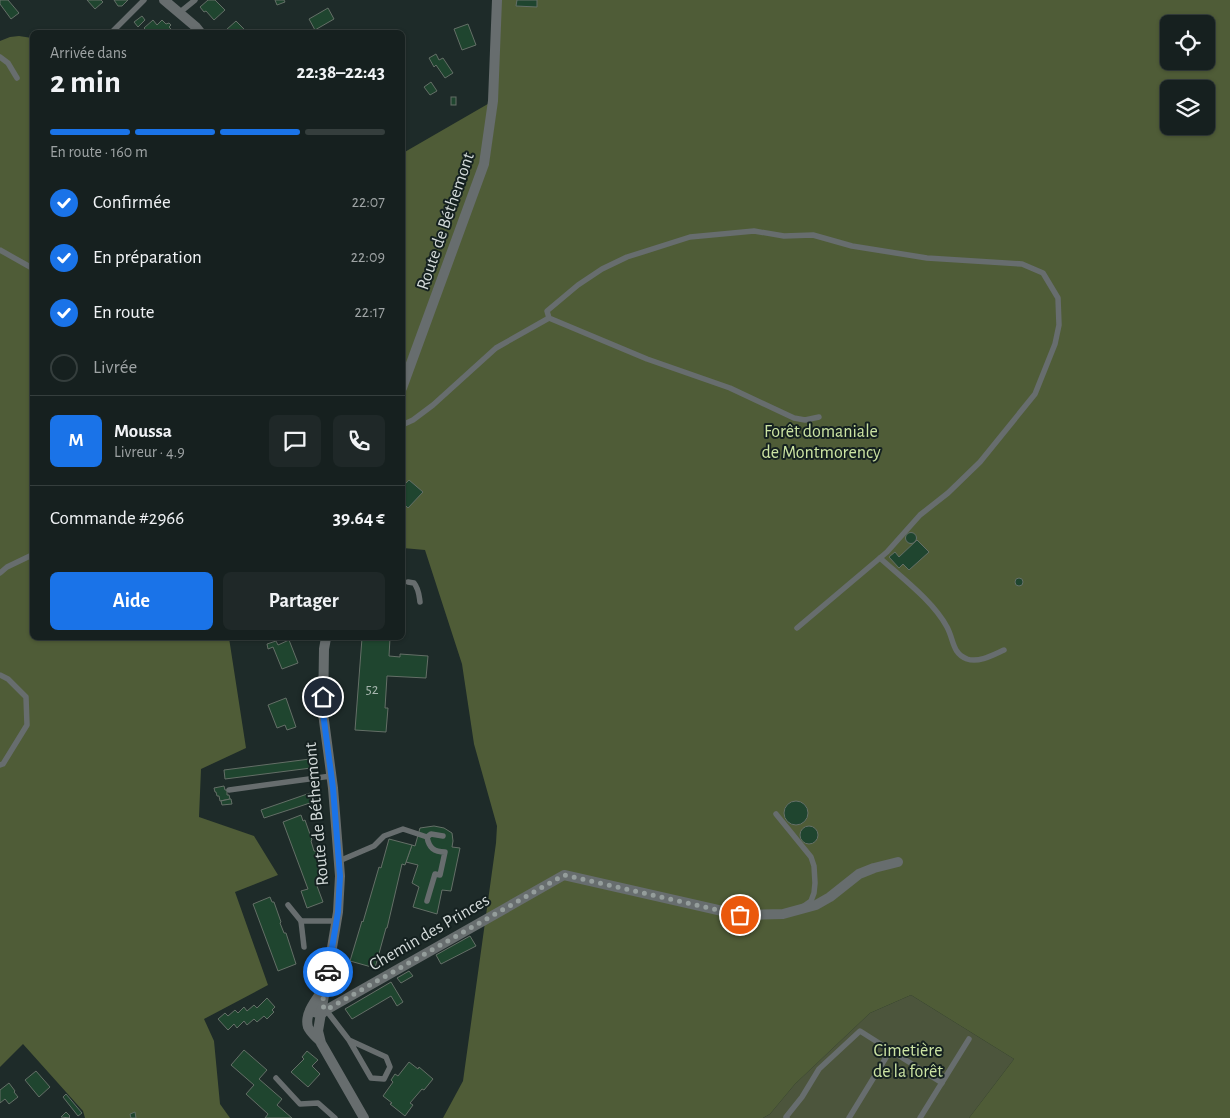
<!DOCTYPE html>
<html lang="fr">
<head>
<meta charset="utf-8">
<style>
	body { margin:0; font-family:"Alegreya Sans",sans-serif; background:#1f2828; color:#f1f3f6; height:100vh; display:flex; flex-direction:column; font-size:19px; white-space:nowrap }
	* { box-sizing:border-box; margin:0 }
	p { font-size:16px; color:#9ea3a4 }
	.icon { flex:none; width:28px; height:28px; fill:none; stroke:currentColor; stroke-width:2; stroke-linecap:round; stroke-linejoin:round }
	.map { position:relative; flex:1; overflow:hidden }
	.side { position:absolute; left:30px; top:30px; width:375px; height:610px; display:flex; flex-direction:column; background:#16201f; border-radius:8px; box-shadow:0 1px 4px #0004,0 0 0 1px #353e3d }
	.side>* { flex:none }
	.controls { position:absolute; left:1160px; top:15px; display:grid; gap:10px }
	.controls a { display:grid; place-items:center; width:55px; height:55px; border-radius:8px; background:#16201f; box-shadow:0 1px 4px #0004,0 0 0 1px #353e3d; font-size:25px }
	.pin { position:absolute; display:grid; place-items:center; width:42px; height:42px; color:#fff; margin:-21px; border:2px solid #fff; border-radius:50%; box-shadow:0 1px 5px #0007 }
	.courier { position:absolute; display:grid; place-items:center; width:50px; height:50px; margin:-25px; border:4px solid #1a73e8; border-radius:50%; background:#fff; color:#222; box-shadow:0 1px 6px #0007 }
	.overview em { font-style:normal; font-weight:700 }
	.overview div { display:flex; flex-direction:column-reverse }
	.overview { display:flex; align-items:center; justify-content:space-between; height:85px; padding:0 20px }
	h1 { font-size:32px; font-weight:700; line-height:38px }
	.bar { display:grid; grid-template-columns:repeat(4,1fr); gap:8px 5px; align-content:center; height:60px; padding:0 20px }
	.bar i { height:6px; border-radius:4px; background:#353e3d }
	.bar .selected { background:#1a73e8 }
	.bar p { grid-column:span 4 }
	.line { display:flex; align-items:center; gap:12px; padding:0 20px; border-top:1px solid #353e3d }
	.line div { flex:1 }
	.round { display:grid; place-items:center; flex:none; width:52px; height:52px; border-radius:8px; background:#1f2828 }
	ol { padding:0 20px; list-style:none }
	li { display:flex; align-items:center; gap:15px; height:55px }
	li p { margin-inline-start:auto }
	li .icon { padding:5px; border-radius:50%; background:#1a73e8; color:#fff; stroke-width:4 }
	li:last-child { color:#9ea3a4 }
	li i { width:28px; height:28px; border:2px solid #353e3d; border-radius:50% }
	.cta { display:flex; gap:10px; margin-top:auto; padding:10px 20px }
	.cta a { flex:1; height:58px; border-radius:8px; background:#1a73e8; color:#fff; font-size:20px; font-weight:700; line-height:58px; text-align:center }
	.cta a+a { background:#1f2828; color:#f1f3f6 }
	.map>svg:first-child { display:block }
	.green { fill:#4c553c }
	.forest { fill:#4f5c37; fill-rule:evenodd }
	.building { fill:#1f452f; stroke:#646f67 }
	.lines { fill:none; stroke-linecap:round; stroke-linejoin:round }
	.service { stroke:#676d6e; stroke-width:5.5 }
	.minor { stroke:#676d6e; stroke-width:10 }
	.tertiary { stroke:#676d6e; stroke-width:10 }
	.done { stroke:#949d9b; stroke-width:5; stroke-dasharray:0 9 }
	.route { stroke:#1a73e8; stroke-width:6 }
	.labels { text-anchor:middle; stroke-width:4; stroke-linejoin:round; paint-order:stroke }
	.number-label { font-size:15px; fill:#a6b5ae }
	.street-label { font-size:18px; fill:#d3dad9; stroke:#152120 }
	.park-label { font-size:18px; fill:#cce4a3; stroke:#152120 }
</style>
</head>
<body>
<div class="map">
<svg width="1230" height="1118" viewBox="0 0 1230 1118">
	<rect width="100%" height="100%" fill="#1e2b29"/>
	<path class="green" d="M911 995 1014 1059 969 1118H763L770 1114 795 1084 870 1013Z"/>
	<g class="forest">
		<path d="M495 0H1230V1118H969L1014 1059 911 995 870 1013 795 1084 770 1114 763 1118H443L463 1081 496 843 497 826 474 744 462 664 425 550 403 548V153L493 101ZM1169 24H1206V61H1169ZM1169 89H1206V126H1169Z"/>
		<path d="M19 36 32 38V638H229L246 748 201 769 199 817 254 836 278 875 235 892 268 985 204 1019 214 1041 220 1104 230 1118H85L83 1111 23 1044 0 1067V41L10 37Z"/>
	</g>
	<g class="building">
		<path d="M0 0H8L19 13 11 19 0 4Z"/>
		<path d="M87 0H101L103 2 95 9Z"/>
		<path d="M114 0H128L122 6H118Z"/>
		<path d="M208 0H215L225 10 214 20 206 11 204 12 200 7Z"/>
		<path d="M275 0H284L285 2 277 5Z"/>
		<path d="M517 0H537V7L516 6Z"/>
		<path d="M328 8 334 19 315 30 309 19Z"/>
		<path d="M142 16 145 20 138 27 134 22Z"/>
		<path d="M153 20 157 25 162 20 166 24 169 23 171 25 169 27 173 31 172 32H148L144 28Z"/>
		<path d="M236 21 247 32H229L226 30Z"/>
		<path d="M468 24 476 45 462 50 454 29Z"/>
		<path d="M436 54 439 60 443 58 453 73 445 78 436 65 434 67 429 58Z"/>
		<path d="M431 82 437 91 430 95 424 87Z"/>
		<rect x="451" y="97" width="5" height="8"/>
		<path d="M409 480 423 492 408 508 402 502V487Z"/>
		<circle cx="911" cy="538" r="5.5"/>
		<path d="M917 540 929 552 909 570 903 564 899 568 889 557 895 552 899 557Z"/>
		<circle cx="1019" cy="582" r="4"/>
		<path d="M362 638H390L389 656 400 657V654L428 656 426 678 387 676 385 708H388L386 732 355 730Z"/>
		<path d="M289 640 298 663 282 669 273 647 268 649 267 644 276 641 278 645Z"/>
		<path d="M286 698 296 727 287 730 285 725 277 728 268 705Z"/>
		<path d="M310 759 311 768 225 779 224 770Z"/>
		<path d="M224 786 225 790H227V795H229L230 799 220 801 219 796H217L216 792H215L214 788Z"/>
		<path d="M313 792 316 801 264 818 261 810Z"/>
		<path d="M230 799H231L232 804 222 805 221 801Z"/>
		<circle cx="796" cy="813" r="12"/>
		<path d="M301 815 303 821 305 820 312 840 311 841 314 851H316L324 871H322L326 882 317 886 323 902 307 908 301 891 308 889 283 822Z"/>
		<path d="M434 826 444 828 452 833 453 841 452 847 460 848 451 891 442 890 437 914 413 907 419 887 412 883 418 865 406 862 412 845 415 846 420 828Z"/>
		<circle cx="809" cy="835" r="9"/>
		<path d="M389 839 412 845 405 865 402 864 388 924 387 928H386L375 968 350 961 362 921 363 922 379 867 381 868Z"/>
		<path d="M270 897 272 902H274L281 922 280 923 284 933H286L296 964 278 971 253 904Z"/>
		<path d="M470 936 476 946 441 964 436 955Z"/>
		<path d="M409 971 413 976 401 983 397 978Z"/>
		<path d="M391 982 403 1002 397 1006 391 996 352 1019 345 1009Z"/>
		<path d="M267 998 275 1007 272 1010 274 1012 267 1019 264 1016 257 1022 254 1019 247 1025 244 1021 237 1028 234 1024 228 1030 218 1019 225 1013 228 1016 235 1010 238 1013 244 1007 247 1011 254 1005 257 1008Z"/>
		<path d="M244 1050 267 1070 259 1079 282 1099 277 1105 292 1118H265L268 1114 246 1094 254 1085 231 1065Z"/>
		<path d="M307 1051 318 1060 312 1066 320 1074 308 1087 291 1072 304 1059 302 1057Z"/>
		<path d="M409 1062 418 1069 419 1067 433 1079 424 1090 422 1089 410 1103 413 1105 405 1116 390 1104 392 1103 383 1096 393 1082 391 1080 395 1074 398 1076Z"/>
		<path d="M36 1071 50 1087 39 1097 25 1080Z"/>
		<path d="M9 1083 15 1091 14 1092 18 1097 9 1104 5 1099 0 1103V1090Z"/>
		<path d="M66 1094 82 1113 78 1116 63 1097Z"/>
		<path d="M66 1112 70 1116 69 1117 70 1118 61 1117Z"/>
		<path d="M135 1112 136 1118H131L130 1114Z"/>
	</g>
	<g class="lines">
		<g class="service">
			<path d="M179 13 195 0"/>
			<path d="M112 32 144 0"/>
			<path d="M0 57 8 63 17 78"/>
			<path d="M0 250 32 268"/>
			<path d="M402 425 413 420 433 405 496 348 549 318"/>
			<path d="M880 558C902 578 933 601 947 627 954 640 952 653 967 659 979 663 993 655 1004 650"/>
			<path d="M0 573 7 567 32 555"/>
			<path d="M408 582 414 583C419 589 419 595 420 602"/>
			<path d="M797 628 887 552 920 515 948 493 980 462 1035 394 1055 344 1059 325 1058 298 1043 273 1022 264 927 258 852 246 813 235 784 236 754 231 690 237 627 257 602 269 578 285 547 311 549 318 647 359 730 388 794 418 805 420 819 417"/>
			<path d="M0 675 8 679 26 697 27 725 3 764 0 765"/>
			<path d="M229 790 331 776"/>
			<path d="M776 814 811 857 814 866 815 883 814 893 811 901 804 906"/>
			<path d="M427 837 431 834 443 836"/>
			<path d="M339 861 374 846 384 836 403 829 427 837C429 848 434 852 445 852L440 875 435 874 427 901"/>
			<path d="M288 905 301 921H337"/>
			<path d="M301 921 304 947"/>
			<path d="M326 1010 349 1040 371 1078 384 1079 390 1067 386 1057 349 1040"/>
			<path d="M276 1078 300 1104 318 1103 335 1118"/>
			<path d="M787 1118 786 1117 802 1097 819 1069 860 1031 942 1083"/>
			<path d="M849 1118 890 1051"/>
			<path d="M920 1118 969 1039"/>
		</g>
		<g class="minor">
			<path d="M164 0 196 27 200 32"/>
			<path d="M310 1011 321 1014 326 1010 564 875 740 915 783 914 816 905 830 897 859 874 874 868 898 862"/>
		</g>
		<g class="tertiary">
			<path d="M402 388 484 164 493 101 497 0"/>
			<path d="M326 638 324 649 323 713 333 788 340 876 338 912 318 1031 321 1043 364 1118"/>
			<path d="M319 1040C315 1036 310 1032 308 1027 304 1014 316 1000 323 990"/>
		</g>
	</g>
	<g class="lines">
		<path class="done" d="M328 972 322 1005 326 1010 564 875 740 915"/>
		<path class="route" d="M323 697V713L333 788 340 876 338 912 328 972"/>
	</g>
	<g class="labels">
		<g class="number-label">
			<text x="372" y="694">52</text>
		</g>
		<g class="street-label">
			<text transform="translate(445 221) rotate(-71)" y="6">Route de Béthemont</text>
			<text transform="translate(316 814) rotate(-95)" y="6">Route de Béthemont</text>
			<text transform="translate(429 932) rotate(-30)" y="6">Chemin des Princes</text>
		</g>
		<g class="park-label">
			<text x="821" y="437">Forêt domaniale<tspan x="821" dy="21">de Montmorency</tspan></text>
			<text x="908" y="1056">Cimetière<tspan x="908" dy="21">de la forêt</tspan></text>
		</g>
	</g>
</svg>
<div class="controls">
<a><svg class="icon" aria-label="locate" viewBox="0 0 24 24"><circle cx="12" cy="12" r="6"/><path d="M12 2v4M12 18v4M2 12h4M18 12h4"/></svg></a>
<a><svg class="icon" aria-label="layers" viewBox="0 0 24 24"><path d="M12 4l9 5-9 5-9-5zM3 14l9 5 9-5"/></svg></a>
</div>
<div class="pin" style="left:740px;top:915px;background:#ea580c"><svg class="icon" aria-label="bag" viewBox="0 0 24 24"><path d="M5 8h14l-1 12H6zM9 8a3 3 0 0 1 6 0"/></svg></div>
<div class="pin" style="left:323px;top:697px;background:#1f2937"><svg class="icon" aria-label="home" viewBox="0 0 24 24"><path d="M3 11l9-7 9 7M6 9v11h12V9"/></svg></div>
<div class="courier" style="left:328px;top:972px"><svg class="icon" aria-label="car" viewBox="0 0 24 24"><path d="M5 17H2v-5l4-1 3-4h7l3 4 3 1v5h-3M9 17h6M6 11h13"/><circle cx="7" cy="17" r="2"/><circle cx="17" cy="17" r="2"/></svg></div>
<section class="side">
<div class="overview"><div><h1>2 min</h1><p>Arrivée dans</p></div><em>22:38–22:43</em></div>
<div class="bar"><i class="selected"></i><i class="selected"></i><i class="selected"></i><i></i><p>En route · 160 m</p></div>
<ol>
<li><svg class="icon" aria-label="check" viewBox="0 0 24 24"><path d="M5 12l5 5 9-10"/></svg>Confirmée<p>22:07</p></li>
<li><svg class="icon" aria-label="check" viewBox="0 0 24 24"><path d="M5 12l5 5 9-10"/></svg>En préparation<p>22:09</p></li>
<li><svg class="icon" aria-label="check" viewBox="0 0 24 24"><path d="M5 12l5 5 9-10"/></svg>En route<p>22:17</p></li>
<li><i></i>Livrée</li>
</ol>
<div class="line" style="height:90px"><b class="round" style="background:#1a73e8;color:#fff">M</b><div><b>Moussa</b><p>Livreur · 4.9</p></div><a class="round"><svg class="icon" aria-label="chat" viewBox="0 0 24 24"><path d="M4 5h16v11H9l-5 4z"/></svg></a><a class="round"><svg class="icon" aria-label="phone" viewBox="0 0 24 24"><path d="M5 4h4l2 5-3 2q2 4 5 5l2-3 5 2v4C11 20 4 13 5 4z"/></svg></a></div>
<div class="line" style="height:65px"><div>Commande #2966</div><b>39.64 €</b></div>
<div class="cta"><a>Aide</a><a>Partager</a></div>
</section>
</div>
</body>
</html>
